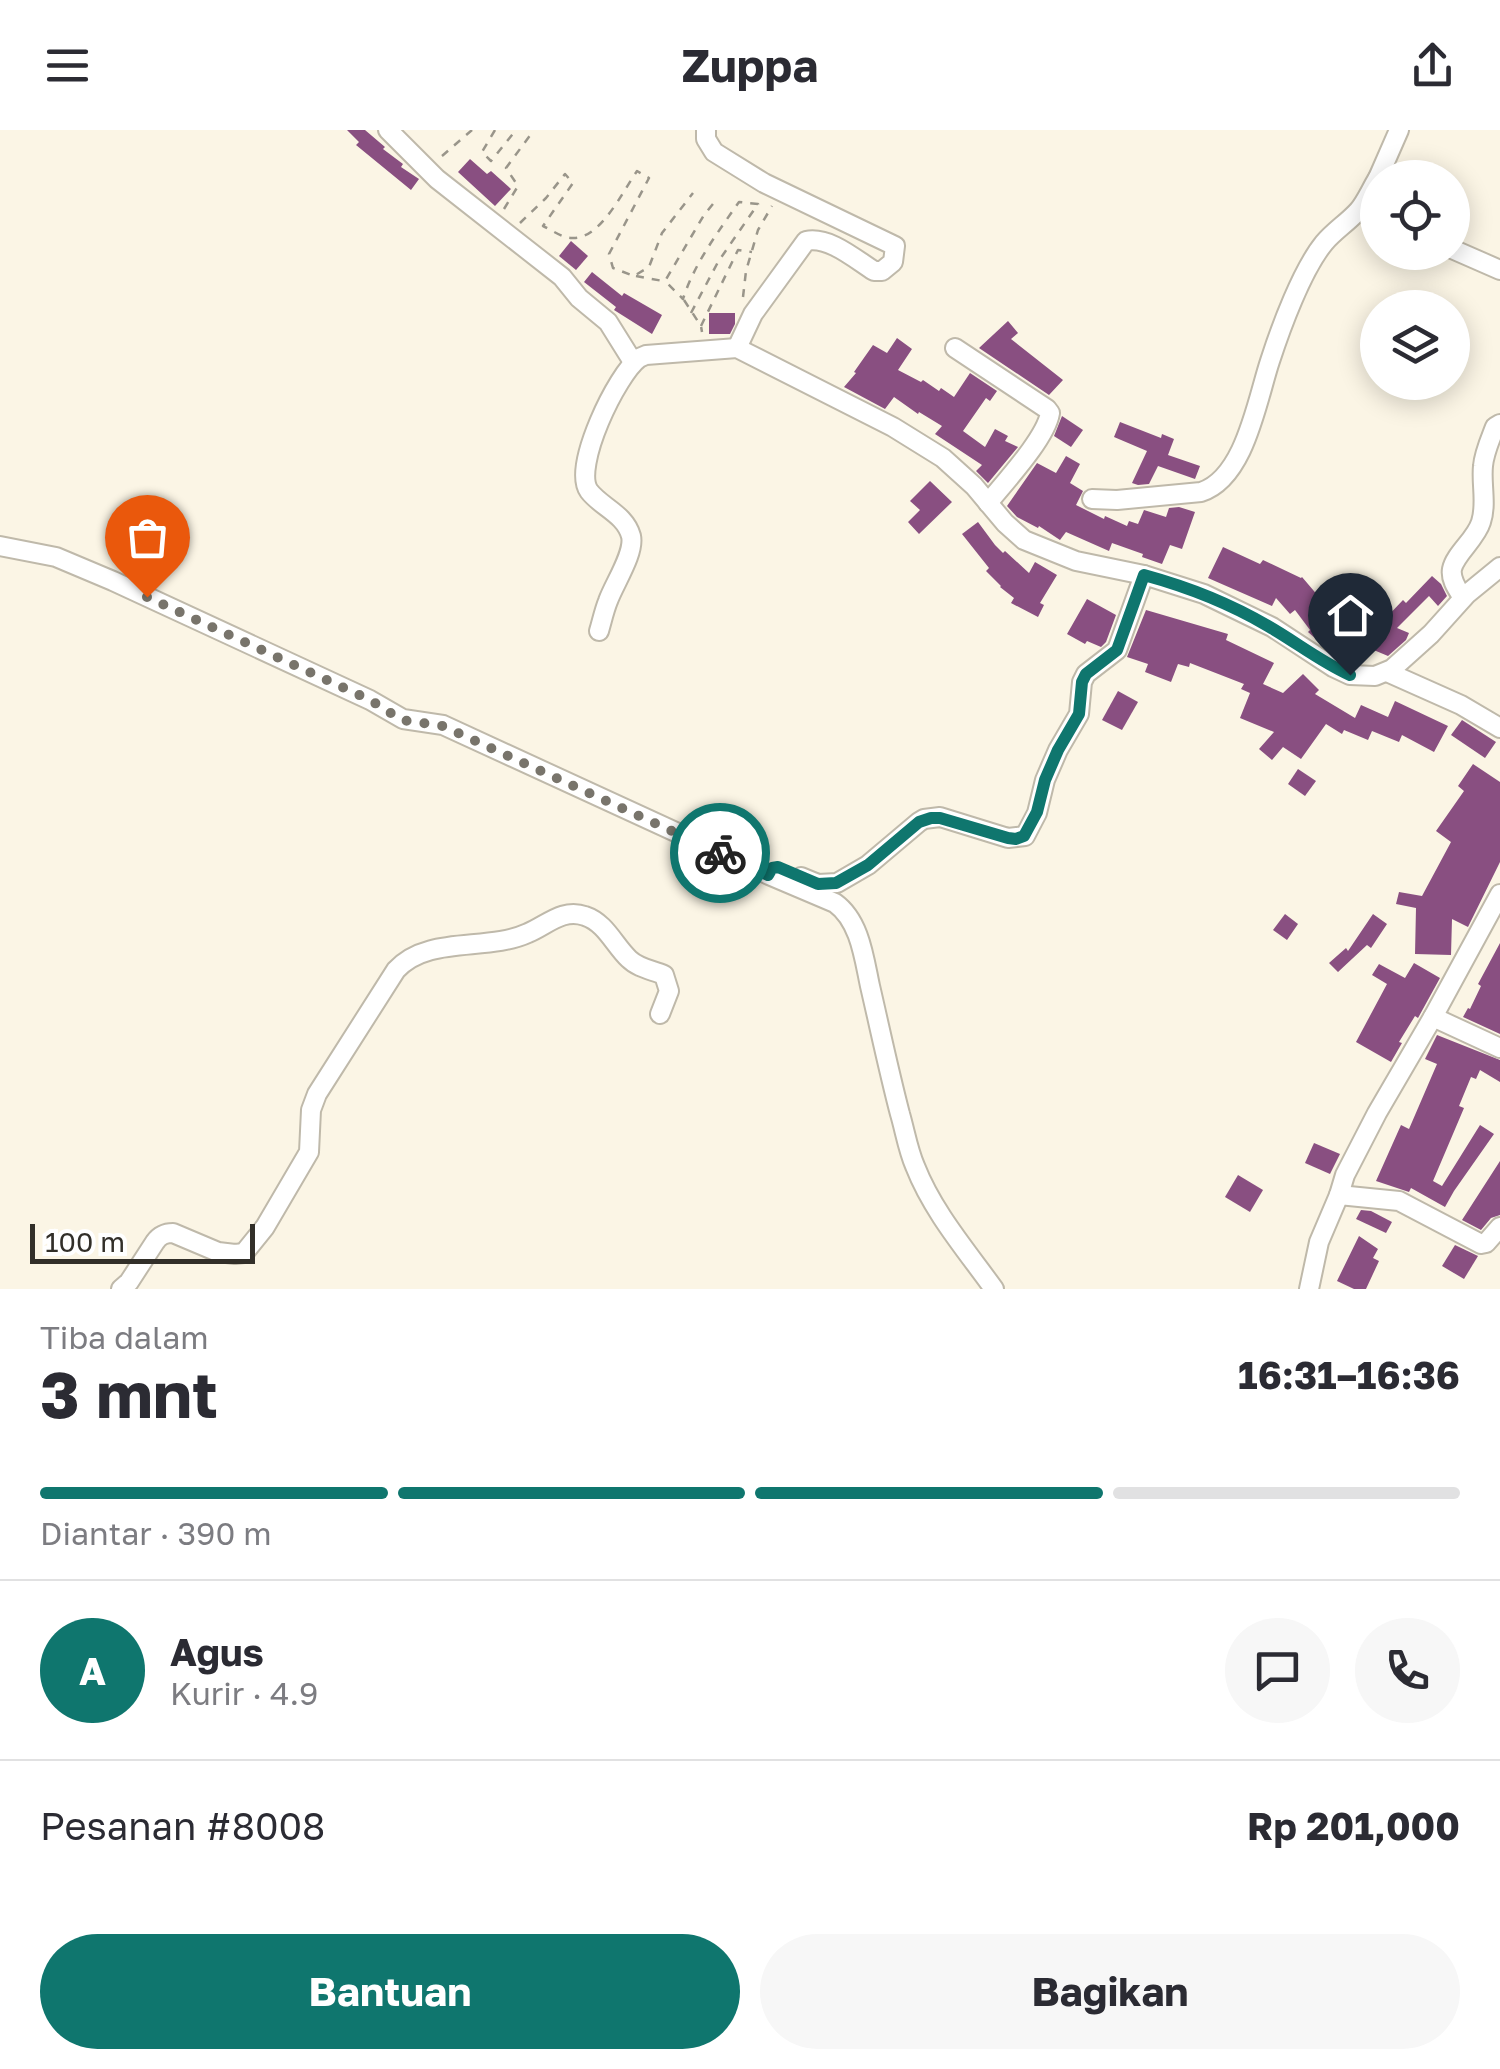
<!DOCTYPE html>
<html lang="id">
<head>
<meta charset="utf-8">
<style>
	body { margin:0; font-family:"Golos Text",sans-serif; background:#f7f7f7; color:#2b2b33; height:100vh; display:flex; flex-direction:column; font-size:38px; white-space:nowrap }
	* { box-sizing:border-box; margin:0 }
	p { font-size:32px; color:#7c7c81 }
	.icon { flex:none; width:55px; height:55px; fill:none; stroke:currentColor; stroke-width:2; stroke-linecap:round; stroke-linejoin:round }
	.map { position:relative; height:1159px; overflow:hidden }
	.details { display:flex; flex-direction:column; background:#fff; flex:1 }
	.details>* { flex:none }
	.buttons { position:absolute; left:1360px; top:30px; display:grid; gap:20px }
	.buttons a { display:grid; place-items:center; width:110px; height:110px; border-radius:50%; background:#fff; box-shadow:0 5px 25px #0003; font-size:50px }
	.scale { position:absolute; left:30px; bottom:25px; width:225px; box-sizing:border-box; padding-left:10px; border:5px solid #322f29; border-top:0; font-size:28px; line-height:35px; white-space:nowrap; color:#322f29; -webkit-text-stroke:8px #fff; paint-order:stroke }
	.pin { position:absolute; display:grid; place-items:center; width:85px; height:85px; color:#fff; margin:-102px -42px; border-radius:50% 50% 50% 0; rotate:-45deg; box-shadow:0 0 10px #0007 }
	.pin .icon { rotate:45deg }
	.courier { position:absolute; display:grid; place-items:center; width:100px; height:100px; margin:-50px; border:8px solid #0f766e; border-radius:50%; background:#fff; color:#222; box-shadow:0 2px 12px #0007 }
	.head em { font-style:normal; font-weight:700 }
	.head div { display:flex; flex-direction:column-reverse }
	.head { display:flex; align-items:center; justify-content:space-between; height:170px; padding:0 40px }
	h1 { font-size:65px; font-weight:700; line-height:75px }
	.bar { display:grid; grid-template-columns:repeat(4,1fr); gap:15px 10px; align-content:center; height:120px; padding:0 40px }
	.bar i { height:12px; border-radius:8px; background:#e1e1e2 }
	.bar .on { background:#0f766e }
	.bar p { grid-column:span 4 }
	.line { display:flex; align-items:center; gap:25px; padding:0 40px; border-top:2px solid #e1e1e2 }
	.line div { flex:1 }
	.round { display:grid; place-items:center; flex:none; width:105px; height:105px; border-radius:52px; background:#f7f7f7 }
	.button { display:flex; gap:20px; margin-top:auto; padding:20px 40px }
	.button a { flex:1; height:115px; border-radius:60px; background:#0f766e; color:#fff; font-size:40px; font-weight:700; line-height:115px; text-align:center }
	.button a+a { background:#f7f7f7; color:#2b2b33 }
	header { display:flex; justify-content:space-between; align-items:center; height:130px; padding:0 40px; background:#fff; font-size:45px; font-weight:700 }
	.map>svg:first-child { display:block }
	.building { fill:#894f81 }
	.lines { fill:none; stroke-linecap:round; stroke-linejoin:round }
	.street-casing { stroke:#bfb9aa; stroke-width:22 }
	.path { stroke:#99958a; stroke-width:2.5; stroke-dasharray:8 8; stroke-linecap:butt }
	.street { stroke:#fff; stroke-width:18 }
	.done { stroke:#78746b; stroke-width:10; stroke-dasharray:0 18 }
	.route { stroke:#0f766e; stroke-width:12 }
</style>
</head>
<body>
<header><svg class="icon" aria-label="menu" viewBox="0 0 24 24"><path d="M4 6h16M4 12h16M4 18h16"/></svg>Zuppa<svg class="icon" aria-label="share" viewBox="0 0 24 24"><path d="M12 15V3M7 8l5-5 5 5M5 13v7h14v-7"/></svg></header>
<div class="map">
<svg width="1500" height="1159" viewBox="0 0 1500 1159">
	<rect width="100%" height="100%" fill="#fbf5e5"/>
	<g class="building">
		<path d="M347 0H365L385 17 383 19 403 34 401 37 419 49 411 60 356 15 359 12Z"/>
		<path d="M470 29 487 44 491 41 511 59 495 76 458 42Z"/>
		<path d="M571 111 588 126 576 140 559 126Z"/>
		<path d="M592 142 622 166 624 163 662 185 652 204 614 180 616 177 584 152Z"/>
		<path d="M709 183H735V194L730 204H709Z"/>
		<path d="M1008 191 1018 203 1011 209 1063 250 1049 265 979 218Z"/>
		<path d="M897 208 912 219 898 240 921 252 923 250 939 261 941 258 954 267 970 243 997 261 990 271 986 268 963 301 985 317 995 299 1008 306 1005 311 1018 317 988 353 976 341 982 335 935 304 942 296 919 282 918 284 894 267 885 279 844 257 856 243 854 242 873 215 887 223Z"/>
		<path d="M1062 286 1083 300 1071 317 1054 306Z"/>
		<path d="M1120 292 1161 308 1162 304 1174 309 1168 325 1200 336 1195 349 1158 336 1149 354 1138 355 1132 353 1147 321 1114 307Z"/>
		<path d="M1066 326 1080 334 1070 353 1083 361 1076 375 1104 389 1105 386 1127 396 1129 391 1138 394 1144 380 1166 387 1169 378 1179 377 1195 382 1182 419 1170 415 1162 434 1142 427 1143 424 1112 413 1109 421 1066 402 1060 410 1039 396 1038 398 1017 387 1007 376 1037 333 1056 343Z"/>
		<path d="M930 351 952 372 919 404 908 392 920 380 910 371Z"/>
		<path d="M978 392 995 415 1003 423 1005 421 1029 443 1035 432 1057 445 1040 473 1044 475 1038 487 1011 473 1014 468 1000 457 1001 456 986 441 989 438 962 404Z"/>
		<path d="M1223 417 1260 434 1263 430 1301 448 1302 447 1325 474 1338 459 1349 467 1347 470 1382 492 1403 470 1406 473 1432 446 1441 454 1447 466 1438 476 1429 466 1397 498 1409 503 1406 510 1388 526 1357 513 1353 519 1335 506 1324 516 1308 502 1310 500 1295 480 1290 484 1276 468 1272 476 1208 448Z"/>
		<path d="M1087 469 1116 485 1106 512 1101 517 1087 511 1085 514 1067 504Z"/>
		<path d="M1146 480 1228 504 1226 510 1274 533 1263 554 1283 563 1303 544 1319 560 1315 564 1355 588 1361 575 1388 587 1395 571 1448 596 1434 622 1402 605 1399 612 1372 601 1368 610 1344 600 1342 604 1326 594 1301 629 1283 617 1272 630 1259 619 1274 602 1240 588 1250 563 1241 559 1244 554 1190 533 1189 537 1178 534 1171 552 1145 542 1148 534 1127 527Z"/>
		<path d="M1118 561 1138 572 1122 600 1102 590Z"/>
		<path d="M1462 590 1496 612 1485 628 1451 605Z"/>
		<path d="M1473 634 1500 652V732L1468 797 1452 789 1451 825 1415 824 1416 778 1396 774 1399 762 1422 766 1451 712 1436 701 1464 661 1458 656Z"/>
		<path d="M1298 639 1316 651 1305 666 1288 654Z"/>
		<path d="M1285 784 1298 794 1287 810 1273 800Z"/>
		<path d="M1373 784 1387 794 1371 818 1367 815 1338 842 1329 833 1346 818 1348 821Z"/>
		<path d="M1500 813V904L1463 887 1468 878 1470 879 1481 856 1478 854Z"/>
		<path d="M1414 833 1440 848 1418 888 1415 886 1399 912 1402 913 1391 932 1356 912 1387 854 1372 845 1379 834 1405 848Z"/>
		<path d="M1437 905 1500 930V952L1480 940 1476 949 1471 947 1459 976 1464 978 1433 1051 1442 1056 1480 995 1494 1004 1454 1061 1445 1077 1411 1058 1409 1062 1376 1051 1401 995 1409 999 1437 934 1425 929Z"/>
		<path d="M1314 1013 1340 1024 1330 1044 1305 1033Z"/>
		<path d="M1500 1031V1085L1491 1088 1481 1100 1462 1090Z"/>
		<path d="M1238 1045 1263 1060 1250 1082 1225 1067Z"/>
		<path d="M1361 1080 1371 1081 1392 1092 1386 1103 1356 1089Z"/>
		<path d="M1359 1106 1378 1119 1373 1128 1379 1131 1366 1159H1354L1337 1151Z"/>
		<path d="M1455 1115 1478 1126 1464 1149 1442 1136Z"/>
	</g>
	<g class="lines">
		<g class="street-casing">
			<g id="street">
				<path d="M388 0 437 49 562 147 579 168 608 192 633 232"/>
				<path d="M706 0V9L714 22 764 53 895 116 893 132 882 141H874C855 129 829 106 806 111L753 184 737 218"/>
				<path d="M1378 48 1399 0"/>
				<path d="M1452 119 1500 140"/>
				<path d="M955 218 1047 279 1050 283C1046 308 1005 352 988 373"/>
				<path d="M1092 369 1117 370 1201 362C1245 348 1257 270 1270 231 1281 197 1302 140 1324 113 1334 101 1347 93 1358 81 1366 72 1371 59 1378 48"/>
				<path d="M0 416 56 427 113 451 370 570 403 589 443 595 769 745 835 773C860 791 864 828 870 856 880 899 889 942 900 984 905 1001 908 1020 915 1036 933 1082 966 1120 994 1159"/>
				<path d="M1463 468C1458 460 1450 450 1452 439 1455 424 1476 409 1481 392 1487 374 1481 354 1483 336 1484 323 1490 310 1495 297L1500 294"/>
				<path d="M599 501C602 491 604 481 608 471 614 454 635 423 631 406 625 384 601 377 589 361 572 337 617 244 639 228L646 225 737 218 893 297 943 328 974 356 1005 393 1024 410 1076 431 1144 445 1204 464 1272 497 1333 537 1350 545 1375 546 1392 539 1431 504 1467 464 1500 437"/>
				<path d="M1387 542 1461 575 1500 598"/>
				<path d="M801 747 818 754 837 753 868 735 919 692 924 689 940 687 1008 708 1025 706 1037 683 1045 650 1058 620 1079 584 1082 552 1086 544 1117 520 1144 445"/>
				<path d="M1433 887 1500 918"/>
				<path d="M1339 1065 1399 1071 1481 1114 1486 1113 1500 1097"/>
				<path d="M121 1159 129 1152 155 1112C160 1105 165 1103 173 1103L218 1122 235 1124 244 1123 265 1097 309 1022 311 980 317 964 396 840C428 805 487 822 528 803 547 795 563 778 585 786 606 793 614 815 629 829 638 838 652 840 664 845L669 861 660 884"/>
				<path d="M1309 1159 1319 1112 1339 1065 1345 1045 1377 983 1433 887 1500 764"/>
			</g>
		</g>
		<g class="path">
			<path d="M495 0 482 22 491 31 516 0"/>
			<path d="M442 26 472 0"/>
			<path d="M504 79 518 56 506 38 534 0"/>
			<path d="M520 93 546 68 565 44 573 53 543 96C552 100 562 108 572 108 600 110 623 61 637 41L649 48 609 124 613 138 634 146 649 137 662 103 693 63"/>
			<path d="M636 146 663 151"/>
			<path d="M743 167 746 141 758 100 772 76"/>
			<path d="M684 170 701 196 702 202"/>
			<path d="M691 183 718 132 758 74 739 72C718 102 694 134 683 169L665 151 704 85 717 69"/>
			<path d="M701 196 738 120 752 122"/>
		</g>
		<use href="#street" class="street"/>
	</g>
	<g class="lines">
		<path class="done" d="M147 467 370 570 402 590 443 596 720 723"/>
		<path class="route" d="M720 723 768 745 772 738 778 737 818 754 836 753 868 735 919 692 931 688H940L1008 708 1016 709 1024 706 1037 682 1045 650 1058 620 1079 584 1082 552 1086 544 1117 520 1144 445C1188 457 1229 473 1268 496 1296 512 1321 532 1350 545"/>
	</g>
</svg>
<div class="buttons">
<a><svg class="icon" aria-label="locate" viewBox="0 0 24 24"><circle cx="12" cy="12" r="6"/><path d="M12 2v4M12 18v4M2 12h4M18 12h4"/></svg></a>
<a><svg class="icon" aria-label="layers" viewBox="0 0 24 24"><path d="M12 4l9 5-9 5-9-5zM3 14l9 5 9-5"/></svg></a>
</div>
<div class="scale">100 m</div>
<div class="pin" style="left:147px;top:467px;background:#ea580c"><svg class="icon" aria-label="bag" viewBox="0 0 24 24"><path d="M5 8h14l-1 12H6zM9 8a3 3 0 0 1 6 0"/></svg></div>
<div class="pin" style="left:1350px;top:545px;background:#1f2937"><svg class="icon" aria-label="home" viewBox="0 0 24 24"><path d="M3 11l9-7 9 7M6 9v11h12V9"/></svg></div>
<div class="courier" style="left:720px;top:723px"><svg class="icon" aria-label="bike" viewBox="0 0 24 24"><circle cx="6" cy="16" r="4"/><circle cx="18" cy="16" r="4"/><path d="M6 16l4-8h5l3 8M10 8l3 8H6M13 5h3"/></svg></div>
</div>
<section class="details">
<div class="head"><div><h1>3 mnt</h1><p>Tiba dalam</p></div><em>16:31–16:36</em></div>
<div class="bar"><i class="on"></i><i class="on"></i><i class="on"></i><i></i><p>Diantar · 390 m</p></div>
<div class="line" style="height:180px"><b class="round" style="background:#0f766e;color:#fff">A</b><div><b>Agus</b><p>Kurir · 4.9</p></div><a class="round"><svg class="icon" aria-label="chat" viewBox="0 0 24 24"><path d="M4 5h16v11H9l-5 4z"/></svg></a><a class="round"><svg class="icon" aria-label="phone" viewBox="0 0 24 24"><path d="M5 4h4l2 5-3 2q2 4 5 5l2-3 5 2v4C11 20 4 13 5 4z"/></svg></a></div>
<div class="line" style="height:130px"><div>Pesanan #8008</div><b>Rp 201,000</b></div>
<div class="button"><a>Bantuan</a><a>Bagikan</a></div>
</section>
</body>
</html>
